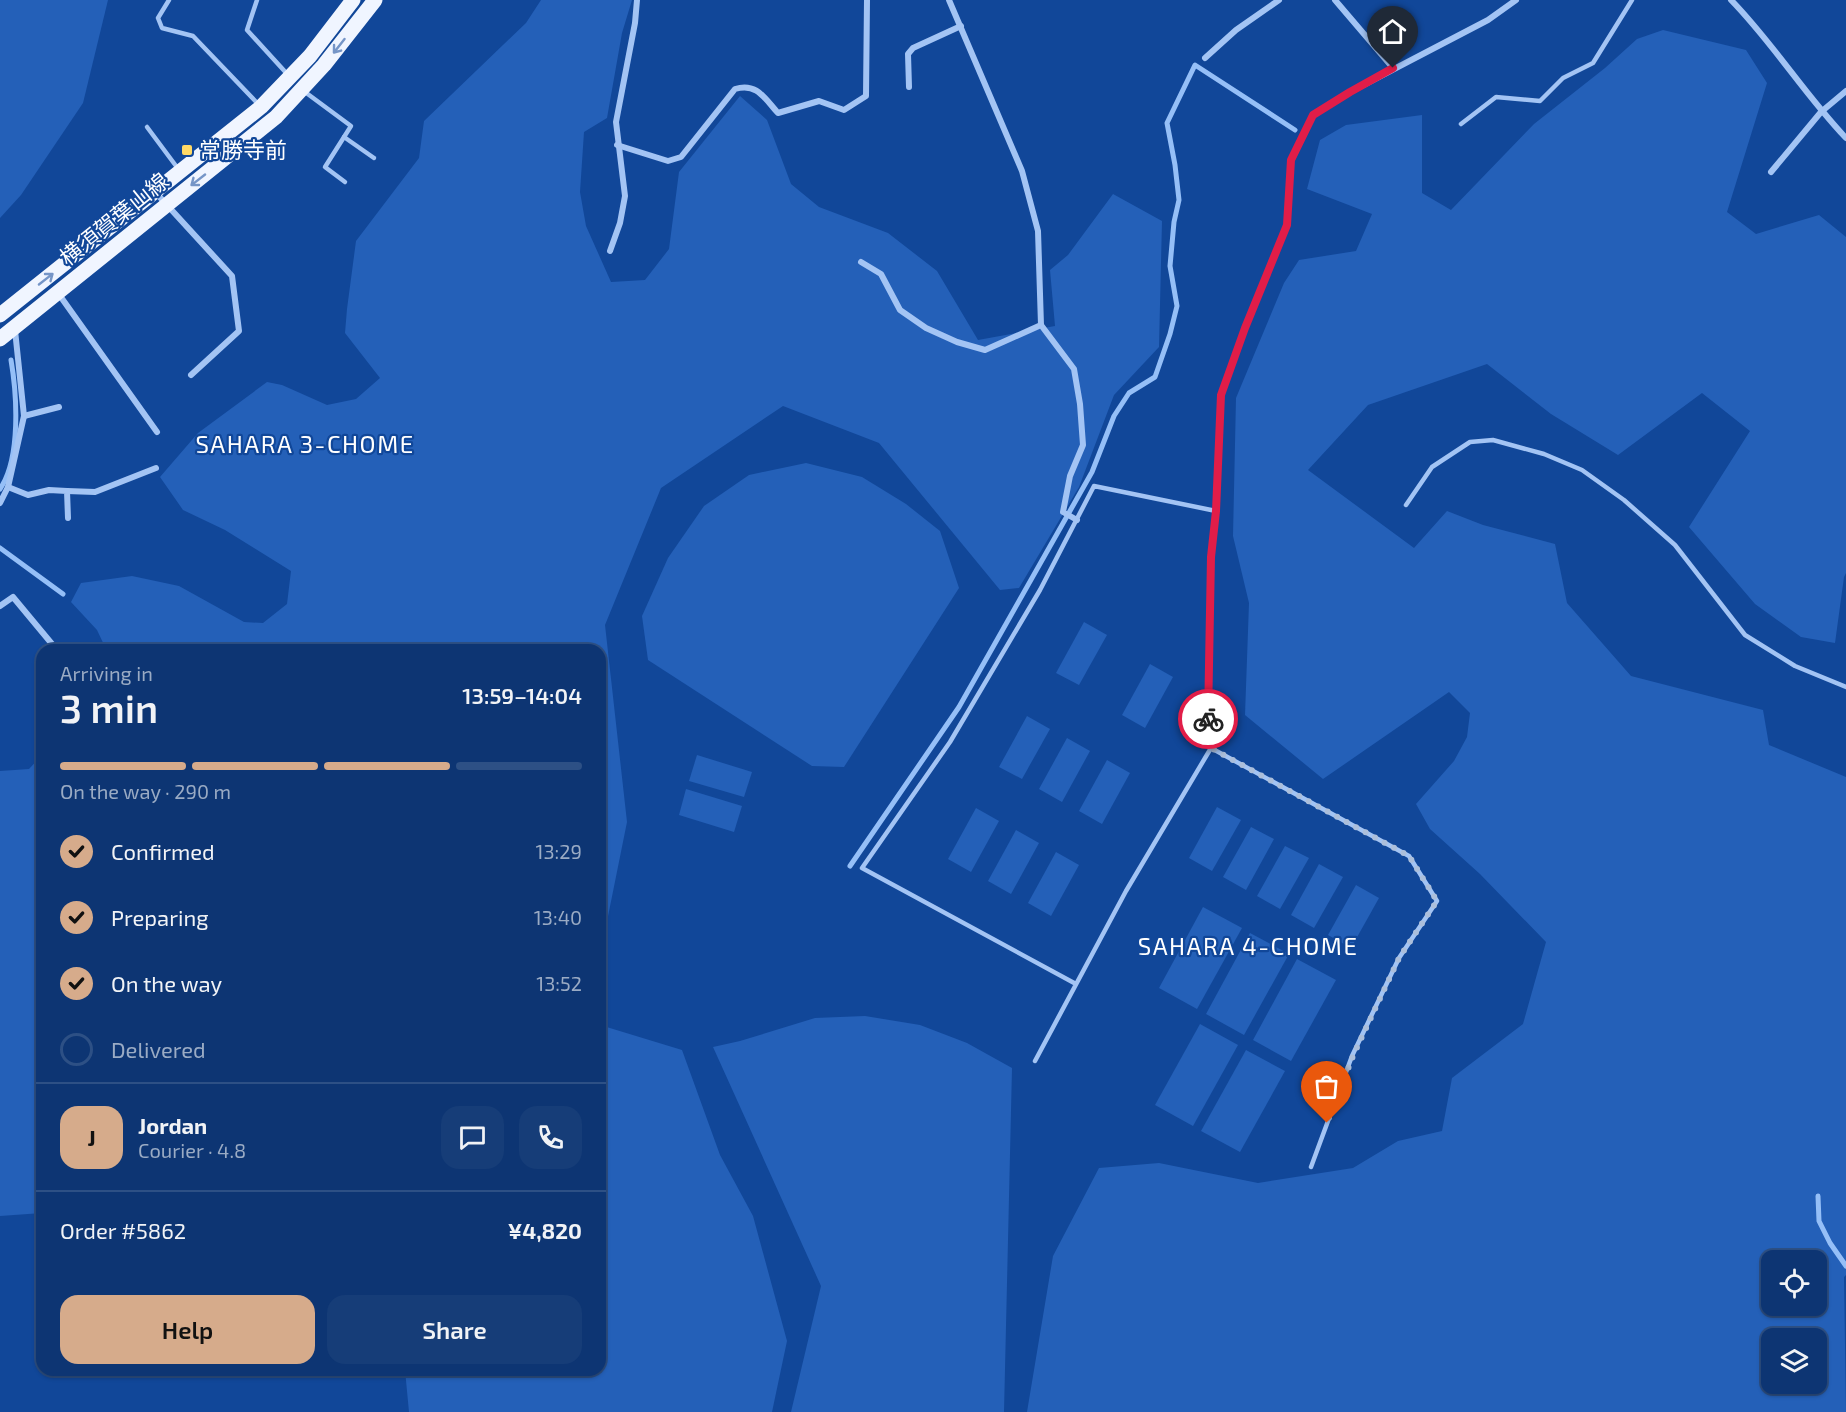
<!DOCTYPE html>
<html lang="en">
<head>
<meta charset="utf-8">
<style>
	body { margin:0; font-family:"Exo 2","Noto Sans JP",sans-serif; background:#163d78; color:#f1f3f6; height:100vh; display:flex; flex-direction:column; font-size:22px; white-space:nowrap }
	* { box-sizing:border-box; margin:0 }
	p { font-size:20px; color:#9aabc4 }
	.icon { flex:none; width:33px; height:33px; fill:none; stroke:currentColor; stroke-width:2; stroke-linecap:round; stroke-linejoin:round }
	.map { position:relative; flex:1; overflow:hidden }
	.sheet { position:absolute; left:36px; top:644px; width:570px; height:732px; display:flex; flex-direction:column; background:#0d3573; border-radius:18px; box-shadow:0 2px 4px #0004,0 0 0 2px #2d5085 }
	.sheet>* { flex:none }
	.buttons { position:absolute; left:1761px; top:1250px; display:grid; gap:12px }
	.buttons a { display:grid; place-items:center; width:66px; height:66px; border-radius:12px; background:#0d3573; box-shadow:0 2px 4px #0004,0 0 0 2px #2d5085; font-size:30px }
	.pin { position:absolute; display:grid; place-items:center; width:51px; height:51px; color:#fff; margin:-62px -26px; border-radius:50% 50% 50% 0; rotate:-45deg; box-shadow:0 0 6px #0007 }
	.pin .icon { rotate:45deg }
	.courier { position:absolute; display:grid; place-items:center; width:60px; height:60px; margin:-30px; border:4px solid #e11d48; border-radius:50%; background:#fff; color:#222; box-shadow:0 2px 8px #0007 }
	.headline em { font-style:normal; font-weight:600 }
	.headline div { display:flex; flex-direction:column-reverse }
	.headline { display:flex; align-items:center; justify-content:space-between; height:102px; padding:0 24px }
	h1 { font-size:39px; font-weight:600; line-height:45px }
	.bar { display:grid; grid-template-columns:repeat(4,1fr); gap:9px 6px; align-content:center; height:72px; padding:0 24px }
	.bar i { height:8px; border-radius:4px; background:#2d5085 }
	.bar .active { background:#d6ab8b }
	.bar p { grid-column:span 4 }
	.line { display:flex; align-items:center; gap:15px; padding:0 24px; border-top:2px solid #2d5085 }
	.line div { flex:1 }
	.round { display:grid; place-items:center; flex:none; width:63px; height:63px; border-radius:18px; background:#163d78 }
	ol { padding:0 24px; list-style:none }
	li { display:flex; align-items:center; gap:18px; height:66px }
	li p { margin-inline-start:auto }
	li .icon { padding:6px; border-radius:50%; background:#d6ab8b; color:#111; stroke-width:4 }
	li:last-child { color:#9aabc4 }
	li i { width:33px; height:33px; border:3px solid #2d5085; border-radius:50% }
	.primary-button { display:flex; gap:12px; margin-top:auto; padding:12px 24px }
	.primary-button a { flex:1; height:69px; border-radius:18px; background:#d6ab8b; color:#111; font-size:24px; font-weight:600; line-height:69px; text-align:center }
	.primary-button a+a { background:#163d78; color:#f1f3f6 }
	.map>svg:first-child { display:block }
	.green { fill:#2460b8; fill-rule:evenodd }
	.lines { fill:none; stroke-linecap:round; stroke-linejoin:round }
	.stream { stroke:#95bff7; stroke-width:5 }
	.service { stroke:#a3c4f4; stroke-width:4.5 }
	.minor { stroke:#a3c4f4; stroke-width:6 }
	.primary { stroke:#f0f5ff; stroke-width:15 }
	.oneway { stroke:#7595c7 }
	.done { stroke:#acbfdb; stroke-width:6; stroke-dasharray:0 10.8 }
	.route { stroke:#e11d48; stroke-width:8 }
	.poi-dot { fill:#ffd966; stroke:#114799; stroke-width:2 }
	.labels { text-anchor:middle; stroke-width:4.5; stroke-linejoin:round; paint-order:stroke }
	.poi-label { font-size:22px; fill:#fff; stroke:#114799; text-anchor:start }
	.street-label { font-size:22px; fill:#fff; stroke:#114799 }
	.neighbourhood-label { font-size:24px; letter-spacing:1.5px; fill:#fff; stroke:#114799 }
</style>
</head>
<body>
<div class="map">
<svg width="1846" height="1412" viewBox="0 0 1846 1412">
	<rect width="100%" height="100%" fill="#114799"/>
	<g class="green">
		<path d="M0 0H108L83 103 21 195 0 218Z"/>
		<path d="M541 0H632L622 33 607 118 584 132 580 192 586 226 611 282 645 280 669 249 679 172 740 96 767 120 791 184 819 207 888 233 937 271 978 340 1055 326 1050 270 1068 255 1113 194 1162 221 1159 347 1114 395 1079 487 1019 588 1000 590 879 443 783 406 661 488 605 625 627 822 600 956V650L106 649 97 630 71 602 81 583 132 576 179 586 244 622 263 623 287 604 291 571 225 530 183 510 160 477 198 433 267 382 282 385 327 405 356 399 380 378 345 333 347 309 356 241 419 158 424 121 526 23Z"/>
		<path d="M1663 30 1746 50 1767 83 1727 212 1756 234 1819 215 1846 237V573L1844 577 1835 643 1801 637 1755 604 1689 527 1750 431 1702 393 1618 455 1551 414 1487 364 1368 405 1308 470 1414 548 1447 511 1483 525 1555 544 1567 603 1631 676 1763 710 1769 745 1846 777V1275L1844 1277 1846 1412H1027L1053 1256 1099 1168 1159 1163 1258 1183 1353 1168 1398 1141 1442 1131 1452 1078 1523 1024 1546 942 1480 874 1430 829 1416 804 1454 761 1467 737 1470 713 1449 692 1323 779 1245 715 1249 603 1233 536 1236 398 1284 283 1299 260 1356 251 1372 214 1307 189 1320 140 1346 125 1422 115V193L1451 210 1534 124 1605 68 1637 39ZM1772 1260H1816V1305H1772ZM1772 1338H1816V1383H1772Z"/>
		<path d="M806 463 862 477 906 504 940 531 959 588 844 767 812 766 648 660 642 616 668 558 704 506 749 475Z"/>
		<path d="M1084 622 1107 635 1079 685 1056 673Z"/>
		<path d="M1150 664 1173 677 1145 728 1122 715Z"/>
		<path d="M1027 716 1050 729 1022 779 999 767Z"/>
		<path d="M1067 738 1090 751 1062 802 1039 789Z"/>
		<path d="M42 755V1213L0 1216V771L29 769Z"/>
		<path d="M697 755 752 772 744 797 689 781Z"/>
		<path d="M1107 760 1130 773 1102 824 1079 811Z"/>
		<path d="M686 789 742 806 734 832 679 815Z"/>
		<path d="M1217 807 1241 820 1212 871 1189 858Z"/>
		<path d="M976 808 999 821 971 872 948 859Z"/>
		<path d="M1251 827 1274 839 1246 890 1223 877Z"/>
		<path d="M1016 830 1039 843 1011 894 988 881Z"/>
		<path d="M1285 846 1309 858 1280 909 1257 896Z"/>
		<path d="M1056 852 1079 865 1051 916 1028 903Z"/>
		<path d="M1319 864 1343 877 1314 928 1291 915Z"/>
		<path d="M1356 885 1379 898 1351 948 1328 935Z"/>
		<path d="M1203 907 1242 928 1197 1009 1159 988Z"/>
		<path d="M1250 933 1289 954 1244 1035 1206 1014Z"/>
		<path d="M1297 959 1336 980 1291 1061 1253 1040Z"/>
		<path d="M865 1016 920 1025 967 1043 1012 1068 1004 1412H791L821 1286 713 1047 740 1041 815 1018Z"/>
		<path d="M1200 1024 1238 1045 1193 1126 1155 1105Z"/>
		<path d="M600 1025 682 1050 720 1155 753 1216 787 1341 772 1412H409L405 1370H600Z"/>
		<path d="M1246 1050 1285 1071 1240 1152 1201 1131Z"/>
	</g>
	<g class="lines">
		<g class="stream">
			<path d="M0 489C21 458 17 395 11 360"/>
			<path d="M0 548 63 594"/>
			<path d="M850 866 959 707 1092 472 1114 416 1129 393 1155 377 1170 334 1177 306 1170 266 1174 222 1179 200 1175 165 1167 123 1195 65 1295 130"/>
			<path d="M1818 1196 1819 1221 1830 1243 1846 1266"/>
		</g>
		<g class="service">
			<path d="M169 0 158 18 162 28 193 36 259 105"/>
			<path d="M257 0 247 30 289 76"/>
			<path d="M305 92 351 126 325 167 345 182"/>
			<path d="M1461 124 1496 97 1540 101 1563 78 1593 63 1632 0"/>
			<path d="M147 127 179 170"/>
			<path d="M344 137 374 158"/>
			<path d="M1406 505 1432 467 1470 442 1493 440 1544 454 1582 470 1624 500 1675 545 1745 635 1795 666 1846 687"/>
			<path d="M1211 748 1409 856 1437 901 1399 958 1352 1056 1311 1167"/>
			<path d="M1035 1061 1126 891 1211 748 1208 721 1211 557 1216 511 1094 486 1040 590 950 742 862 868 1076 984"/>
		</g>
		<g class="minor">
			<path d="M949 0 1022 171 1038 231 1041 325"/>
			<path d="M1335 0 1393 68"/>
			<path d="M1731 0C1773 43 1805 95 1846 138"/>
			<path d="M1205 58 1236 30 1279 0"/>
			<path d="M909 87 908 54 913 48 961 26"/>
			<path d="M617 145 668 161 681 157 735 89C757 82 765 99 778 113L819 101 844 110 866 96 867 0"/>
			<path d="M1771 172 1821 112 1846 91"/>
			<path d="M156 193 232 276 239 331 191 375"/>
			<path d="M610 251 620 223 625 196 616 122 635 23 637 0"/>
			<path d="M861 262 881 274 900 310 926 328 957 342 985 350 1041 325 1074 369 1080 404 1083 445 1070 476 1063 512 1077 520"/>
			<path d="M58 293 157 432"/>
			<path d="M24 416 59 407"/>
			<path d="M8 487 28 495 49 490 67 491 68 518"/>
			<path d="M67 491 95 492 156 468"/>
			<path d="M0 503 8 487 24 416 15 330"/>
			<path d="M1216 511 1221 395 1245 328 1287 225 1291 161 1313 115 1350 92 1488 20 1516 0"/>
			<path d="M0 606 13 597 57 650"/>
		</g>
		<g class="primary">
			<path d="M0 315 261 107 310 56 353 0"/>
			<path d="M0 339 276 117 324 65 375 0"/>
		</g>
	</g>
	<defs><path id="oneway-shaft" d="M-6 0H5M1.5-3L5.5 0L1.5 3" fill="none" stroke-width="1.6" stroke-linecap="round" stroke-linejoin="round" transform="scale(1.5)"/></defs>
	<g class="oneway">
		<use href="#oneway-shaft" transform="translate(339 46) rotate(128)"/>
		<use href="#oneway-shaft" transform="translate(198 180) rotate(142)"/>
		<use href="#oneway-shaft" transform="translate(46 279) rotate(-38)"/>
	</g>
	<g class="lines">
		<path class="done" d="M1208 719 1211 748 1409 856 1437 901 1399 958 1353 1056 1327 1123"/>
		<path class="route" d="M1208 719 1211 557 1216 511 1221 395 1245 328 1287 225 1291 160 1313 115 1350 92 1393 68"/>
	</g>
	<rect class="poi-dot" x="181" y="144" width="12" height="12" rx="3"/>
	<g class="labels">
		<g class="poi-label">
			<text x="199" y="158">常勝寺前</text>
		</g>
		<g class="street-label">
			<text transform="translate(114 219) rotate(-39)" y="8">横須賀葉山線</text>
		</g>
		<g class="neighbourhood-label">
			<text x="305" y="453">SAHARA 3-CHOME</text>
			<text x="1248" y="955">SAHARA 4-CHOME</text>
		</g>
	</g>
</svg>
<div class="buttons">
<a><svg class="icon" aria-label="locate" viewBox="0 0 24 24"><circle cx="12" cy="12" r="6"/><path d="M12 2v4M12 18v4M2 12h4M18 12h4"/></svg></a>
<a><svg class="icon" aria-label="layers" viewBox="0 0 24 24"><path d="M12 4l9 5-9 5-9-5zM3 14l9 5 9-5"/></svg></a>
</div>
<div class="pin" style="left:1327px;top:1123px;background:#ea580c"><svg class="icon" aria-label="bag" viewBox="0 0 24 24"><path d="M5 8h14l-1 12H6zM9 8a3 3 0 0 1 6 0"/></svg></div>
<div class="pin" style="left:1393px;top:68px;background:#1f2937"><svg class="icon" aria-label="home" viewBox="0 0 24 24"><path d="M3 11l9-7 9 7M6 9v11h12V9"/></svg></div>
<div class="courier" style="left:1208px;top:719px"><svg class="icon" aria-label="bike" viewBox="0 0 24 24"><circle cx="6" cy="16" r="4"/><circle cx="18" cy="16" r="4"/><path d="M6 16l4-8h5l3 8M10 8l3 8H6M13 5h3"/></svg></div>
<section class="sheet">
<div class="headline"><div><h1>3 min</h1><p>Arriving in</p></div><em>13:59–14:04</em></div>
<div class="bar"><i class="active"></i><i class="active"></i><i class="active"></i><i></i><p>On the way · 290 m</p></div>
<ol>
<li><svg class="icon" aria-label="check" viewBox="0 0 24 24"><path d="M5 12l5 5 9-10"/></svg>Confirmed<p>13:29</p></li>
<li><svg class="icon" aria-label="check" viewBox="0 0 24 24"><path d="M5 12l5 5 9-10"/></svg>Preparing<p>13:40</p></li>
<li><svg class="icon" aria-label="check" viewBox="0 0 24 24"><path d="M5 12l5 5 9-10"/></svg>On the way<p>13:52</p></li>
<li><i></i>Delivered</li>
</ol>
<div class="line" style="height:108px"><b class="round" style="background:#d6ab8b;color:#111">J</b><div><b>Jordan</b><p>Courier · 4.8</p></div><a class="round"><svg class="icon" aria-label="chat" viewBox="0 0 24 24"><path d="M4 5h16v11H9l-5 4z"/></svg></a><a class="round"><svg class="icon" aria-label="phone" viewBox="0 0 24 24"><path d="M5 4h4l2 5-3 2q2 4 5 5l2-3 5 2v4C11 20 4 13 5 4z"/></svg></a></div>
<div class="line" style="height:78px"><div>Order #5862</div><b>¥4,820</b></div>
<div class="primary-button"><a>Help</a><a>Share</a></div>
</section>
</div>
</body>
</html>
